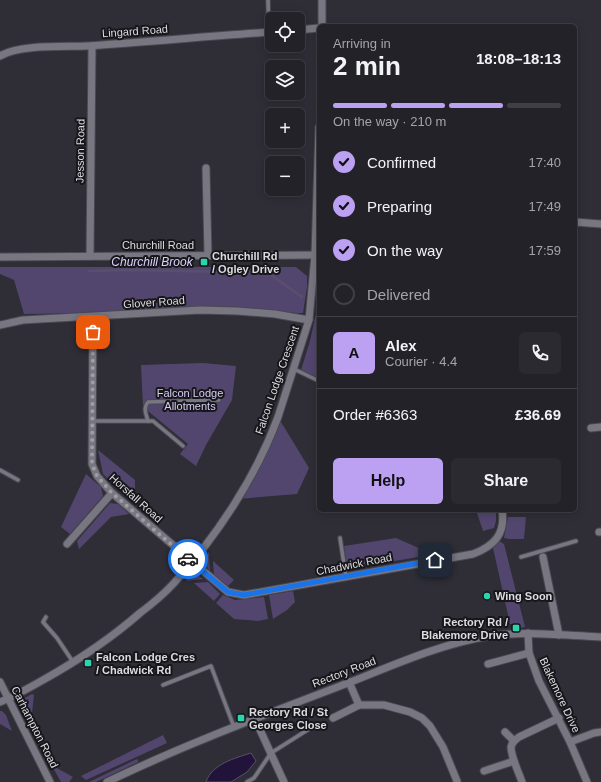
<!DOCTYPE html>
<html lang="en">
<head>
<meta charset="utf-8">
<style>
	body { margin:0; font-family:Helvetica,sans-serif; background:#2b2a30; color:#f1f3f6; height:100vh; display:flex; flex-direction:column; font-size:15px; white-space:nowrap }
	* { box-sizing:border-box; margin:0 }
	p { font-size:13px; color:#a3a4a8 }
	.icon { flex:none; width:22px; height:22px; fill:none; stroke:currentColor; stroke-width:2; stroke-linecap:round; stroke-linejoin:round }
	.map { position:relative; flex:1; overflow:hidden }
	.sheet { position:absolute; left:317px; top:24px; width:260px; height:488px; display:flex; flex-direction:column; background:#232228; border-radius:6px; box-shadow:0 2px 10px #0003,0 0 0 1px #403f45 }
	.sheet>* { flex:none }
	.tools { position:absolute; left:265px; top:12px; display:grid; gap:8px }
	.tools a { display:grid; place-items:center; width:40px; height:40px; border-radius:6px; background:#232228; box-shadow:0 2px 10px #0003,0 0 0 1px #403f45; font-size:20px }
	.pin { position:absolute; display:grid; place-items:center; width:34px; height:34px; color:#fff; margin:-17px; border-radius:8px; box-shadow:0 2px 6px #0006 }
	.courier { position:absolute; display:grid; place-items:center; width:40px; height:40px; margin:-20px; border:3px solid #1a73e8; border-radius:50%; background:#fff; color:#222; box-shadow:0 1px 5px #0007 }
	.head em { font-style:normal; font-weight:700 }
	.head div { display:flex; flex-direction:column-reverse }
	.head { display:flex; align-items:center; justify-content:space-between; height:68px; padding:0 16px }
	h1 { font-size:26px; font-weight:700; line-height:30px }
	.bar { display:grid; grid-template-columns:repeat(4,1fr); gap:6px 4px; align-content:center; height:48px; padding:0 16px }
	.bar i { height:5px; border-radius:3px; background:#403f45 }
	.bar .selected { background:#bca0f2 }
	.bar p { grid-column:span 4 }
	.line { display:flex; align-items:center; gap:10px; padding:0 16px; border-top:1px solid #403f45 }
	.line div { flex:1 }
	.round { display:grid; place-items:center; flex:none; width:42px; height:42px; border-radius:6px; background:#2b2a30 }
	ol { padding:0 16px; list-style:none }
	li { display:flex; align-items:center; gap:12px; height:44px }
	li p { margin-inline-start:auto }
	li .icon { padding:4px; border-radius:50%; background:#bca0f2; color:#111; stroke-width:4 }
	li:last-child { color:#a3a4a8 }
	li i { width:22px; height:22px; border:2px solid #403f45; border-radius:50% }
	.button { display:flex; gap:8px; margin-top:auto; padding:8px 16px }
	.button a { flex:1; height:46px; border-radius:6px; background:#bca0f2; color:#111; font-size:16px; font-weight:700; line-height:46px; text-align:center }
	.button a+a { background:#2b2a30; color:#f1f3f6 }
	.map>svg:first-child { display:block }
	.green { fill:#52466f }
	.water { fill:#21133a; stroke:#594f6c }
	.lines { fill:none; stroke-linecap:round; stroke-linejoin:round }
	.stream { stroke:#594f6c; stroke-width:2.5 }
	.lane-casing { stroke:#4a4850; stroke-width:5.5 }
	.street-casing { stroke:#4a4850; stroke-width:9 }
	.lane { stroke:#787680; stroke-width:3.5 }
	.street { stroke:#787680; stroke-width:7 }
	.done { stroke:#9f9ea4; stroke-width:4; stroke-dasharray:0 7.2 }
	.route { stroke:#1a73e8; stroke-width:5 }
	.poi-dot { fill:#29d5ad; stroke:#17161a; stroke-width:1.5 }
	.labels { text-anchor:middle; stroke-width:4; stroke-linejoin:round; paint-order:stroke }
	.street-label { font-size:11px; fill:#dcdbe0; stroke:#17161a }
	.poi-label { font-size:11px; font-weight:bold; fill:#dcdbe0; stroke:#17161a; text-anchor:start }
	.park-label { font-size:11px; fill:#d6ccf7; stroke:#17161a }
	.water-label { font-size:12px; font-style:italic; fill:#ddd3ff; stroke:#17161a }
</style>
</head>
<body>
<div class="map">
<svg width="601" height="782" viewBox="0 0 601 782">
	<rect width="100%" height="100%" fill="#2f2d36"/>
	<g class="green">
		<path d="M0 267H296L307 276V287L303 313H296L241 307H201L90 313 24 314 14 280 0 274Z"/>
		<path d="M317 309 319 310V378L301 370 310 341Z"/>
		<path d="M203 363 236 366 232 400 206 445 196 466 180 454 188 444 143 407 141 365Z"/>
		<path d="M278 417 309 468 297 494 237 499Z"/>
		<path d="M98 450 135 480V504L103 474Z"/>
		<path d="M86 474 101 487 103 496 70 534 61 527Z"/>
		<path d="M110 503 118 504 129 514 111 517 79 549 77 541Z"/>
		<path d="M476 510H496V521L494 528 483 531Z"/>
		<path d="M508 517H526L524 539H509L504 538Z"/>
		<path d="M396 538 430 553V555L347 569 344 546Z"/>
		<path d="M499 541 504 544 525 627 520 628 517 624H510L493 548Z"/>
		<path d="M209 552 210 571C204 564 202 559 209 552Z"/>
		<path d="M213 561 234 580 228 586 214 575Z"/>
		<path d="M193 575 199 576 203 579 187 581 186 580 188 577Z"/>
		<path d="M208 582 220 594 214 601 194 583Z"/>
		<path d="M293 591 295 602 287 610 273 619 269 595Z"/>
		<path d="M223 595 235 600 264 597 268 619 258 621 234 619 216 603Z"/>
		<path d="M32 694 34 695 31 722 20 706C20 699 27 697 32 694Z"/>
		<path d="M0 711H2L6 715 12 731 0 724Z"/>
		<path d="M163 735 167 743 86 780 81 776Z"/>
		<path d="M137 759 138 761V762L96 782H89Z"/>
		<path d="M52 766H53L73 777 69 782H61Z"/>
	</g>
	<path class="water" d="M251 753 256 761 247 772 231 782H206C212 764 235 758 251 753Z"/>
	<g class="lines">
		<path class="stream" d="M89 271 126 270 231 272 264 270 302 297"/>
		<g class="lane-casing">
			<g id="lane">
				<path d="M268 0 269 32"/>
				<path d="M294 369 319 381"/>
				<path d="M92 421H153L183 446"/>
				<path d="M148 421C146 414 143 408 148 402L219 400"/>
				<path d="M0 470 18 480"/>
				<path d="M340 538 346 577"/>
				<path d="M521 557 576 541"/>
				<path d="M46 617 43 622 57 638 73 662"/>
				<path d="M163 685 211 666 234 727"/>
				<path d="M247 782 254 778 271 753 309 729 311 726"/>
			</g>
		</g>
		<g class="street-casing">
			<g id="street">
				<path d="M322 26V0"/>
				<path d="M298 30 319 28"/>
				<path d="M0 56C19 44 64 47 87 46 149 42 210 36 272 32"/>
				<path d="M206 168 208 255"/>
				<path d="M575 222 601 224"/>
				<path d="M90 256 92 46"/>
				<path d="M0 257 315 255"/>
				<path d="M93 317 92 464 97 476 112 493 228 592 244 595 473 554C494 546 506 534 502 510"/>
				<path d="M0 325 23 320 200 310 237 311 275 314 309 320"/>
				<path d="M591 428 601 427"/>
				<path d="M599 532H601"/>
				<path d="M67 544 112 493"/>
				<path d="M543 557 559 635"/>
				<path d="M528 633 529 653 539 681 570 742 587 782"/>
				<path d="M488 664 529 653"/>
				<path d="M0 682 50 782"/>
				<path d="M349 682 359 705"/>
				<path d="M0 702C15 696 29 688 43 680 79 660 109 640 140 613 152 604 164 594 174 583 217 536 256 477 278 417L309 320 315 255 319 127"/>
				<path d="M333 718 359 705H384L410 712 422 718 430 726 443 747 457 781"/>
				<path d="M255 719 284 782"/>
				<path d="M505 732 514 741"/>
				<path d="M570 742 594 733 601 732"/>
				<path d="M484 771 514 761"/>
				<path d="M107 782C186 744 267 714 348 683 394 665 440 644 489 636 526 631 564 635 601 637"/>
				<path d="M522 782C519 773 511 757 511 747 512 742 515 740 519 737L559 718"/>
			</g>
		</g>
		<use href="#lane" class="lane"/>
		<use href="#street" class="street"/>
	</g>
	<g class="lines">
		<path class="done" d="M93 332 92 464 97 476 112 493 188 559"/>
		<path class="route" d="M188 559 228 592 244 595 435 560"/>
	</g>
	<g class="poi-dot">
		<rect x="200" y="258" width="8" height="8" rx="2"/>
		<circle cx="487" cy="596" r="4"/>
		<rect x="512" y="624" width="8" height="8" rx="2"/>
		<rect x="84" y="659" width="8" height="8" rx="2"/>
		<rect x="237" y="714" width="8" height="8" rx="2"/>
	</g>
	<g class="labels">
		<g class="street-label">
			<text transform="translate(135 31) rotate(-4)" y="4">Lingard Road</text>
			<text transform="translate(80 151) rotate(-89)" y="4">Jesson Road</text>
			<text x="158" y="249">Churchill Road</text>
			<text transform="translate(154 302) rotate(-4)" y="4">Glover Road</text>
			<text transform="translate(277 380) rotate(-71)" y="4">Falcon Lodge Crescent</text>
			<text transform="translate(136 498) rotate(42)" y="4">Horsfall Road</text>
			<text transform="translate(354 564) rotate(-11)" y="4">Chadwick Road</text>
			<text transform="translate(344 672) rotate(-21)" y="4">Rectory Road</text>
			<text transform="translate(560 695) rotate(65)" y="4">Blakemore Drive</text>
			<text transform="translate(35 727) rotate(63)" y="4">Carhampton Road</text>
		</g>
		<g class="poi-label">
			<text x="212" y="260">Churchill Rd<tspan x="212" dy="13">/ Ogley Drive</tspan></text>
			<text x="495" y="600">Wing Soon</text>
			<text x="508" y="626" text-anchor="end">Rectory Rd /<tspan x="508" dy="13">Blakemore Drive</tspan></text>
			<text x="96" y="661">Falcon Lodge Cres<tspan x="96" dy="13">/ Chadwick Rd</tspan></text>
			<text x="249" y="716">Rectory Rd / St<tspan x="249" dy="13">Georges Close</tspan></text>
		</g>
		<g class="park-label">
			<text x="190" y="397">Falcon Lodge<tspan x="190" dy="13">Allotments</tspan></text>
		</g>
		<g class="water-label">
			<text x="152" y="266">Churchill Brook</text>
		</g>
	</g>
</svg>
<div class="tools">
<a><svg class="icon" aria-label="locate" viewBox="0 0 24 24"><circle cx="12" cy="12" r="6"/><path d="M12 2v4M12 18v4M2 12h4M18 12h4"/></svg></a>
<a><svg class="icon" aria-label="layers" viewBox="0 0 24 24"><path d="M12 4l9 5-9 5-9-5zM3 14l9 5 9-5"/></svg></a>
<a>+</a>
<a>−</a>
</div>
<div class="pin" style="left:93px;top:332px;background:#ea580c"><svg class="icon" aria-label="bag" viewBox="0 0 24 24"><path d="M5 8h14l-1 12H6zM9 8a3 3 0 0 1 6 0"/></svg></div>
<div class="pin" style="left:435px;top:560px;background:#1f2937"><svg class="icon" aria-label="home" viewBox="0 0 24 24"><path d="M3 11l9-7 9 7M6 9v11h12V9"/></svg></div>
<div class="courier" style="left:188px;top:559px"><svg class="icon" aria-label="car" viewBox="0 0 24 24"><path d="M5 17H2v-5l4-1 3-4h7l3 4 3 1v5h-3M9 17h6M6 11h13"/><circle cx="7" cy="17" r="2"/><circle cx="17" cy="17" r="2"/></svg></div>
<section class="sheet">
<div class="head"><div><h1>2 min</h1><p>Arriving in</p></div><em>18:08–18:13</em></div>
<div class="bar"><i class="selected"></i><i class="selected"></i><i class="selected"></i><i></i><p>On the way · 210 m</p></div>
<ol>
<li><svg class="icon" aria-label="check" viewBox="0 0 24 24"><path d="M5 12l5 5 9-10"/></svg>Confirmed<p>17:40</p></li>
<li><svg class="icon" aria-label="check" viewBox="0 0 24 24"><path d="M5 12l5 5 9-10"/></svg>Preparing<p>17:49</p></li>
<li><svg class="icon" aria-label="check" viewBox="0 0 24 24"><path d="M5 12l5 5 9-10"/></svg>On the way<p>17:59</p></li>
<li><i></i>Delivered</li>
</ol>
<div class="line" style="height:72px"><b class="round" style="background:#bca0f2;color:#111">A</b><div><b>Alex</b><p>Courier · 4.4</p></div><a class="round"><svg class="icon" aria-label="phone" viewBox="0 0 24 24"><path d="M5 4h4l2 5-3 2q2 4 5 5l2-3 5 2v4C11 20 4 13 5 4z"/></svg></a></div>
<div class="line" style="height:52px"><div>Order #6363</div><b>£36.69</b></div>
<div class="button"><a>Help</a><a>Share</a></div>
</section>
</div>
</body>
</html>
